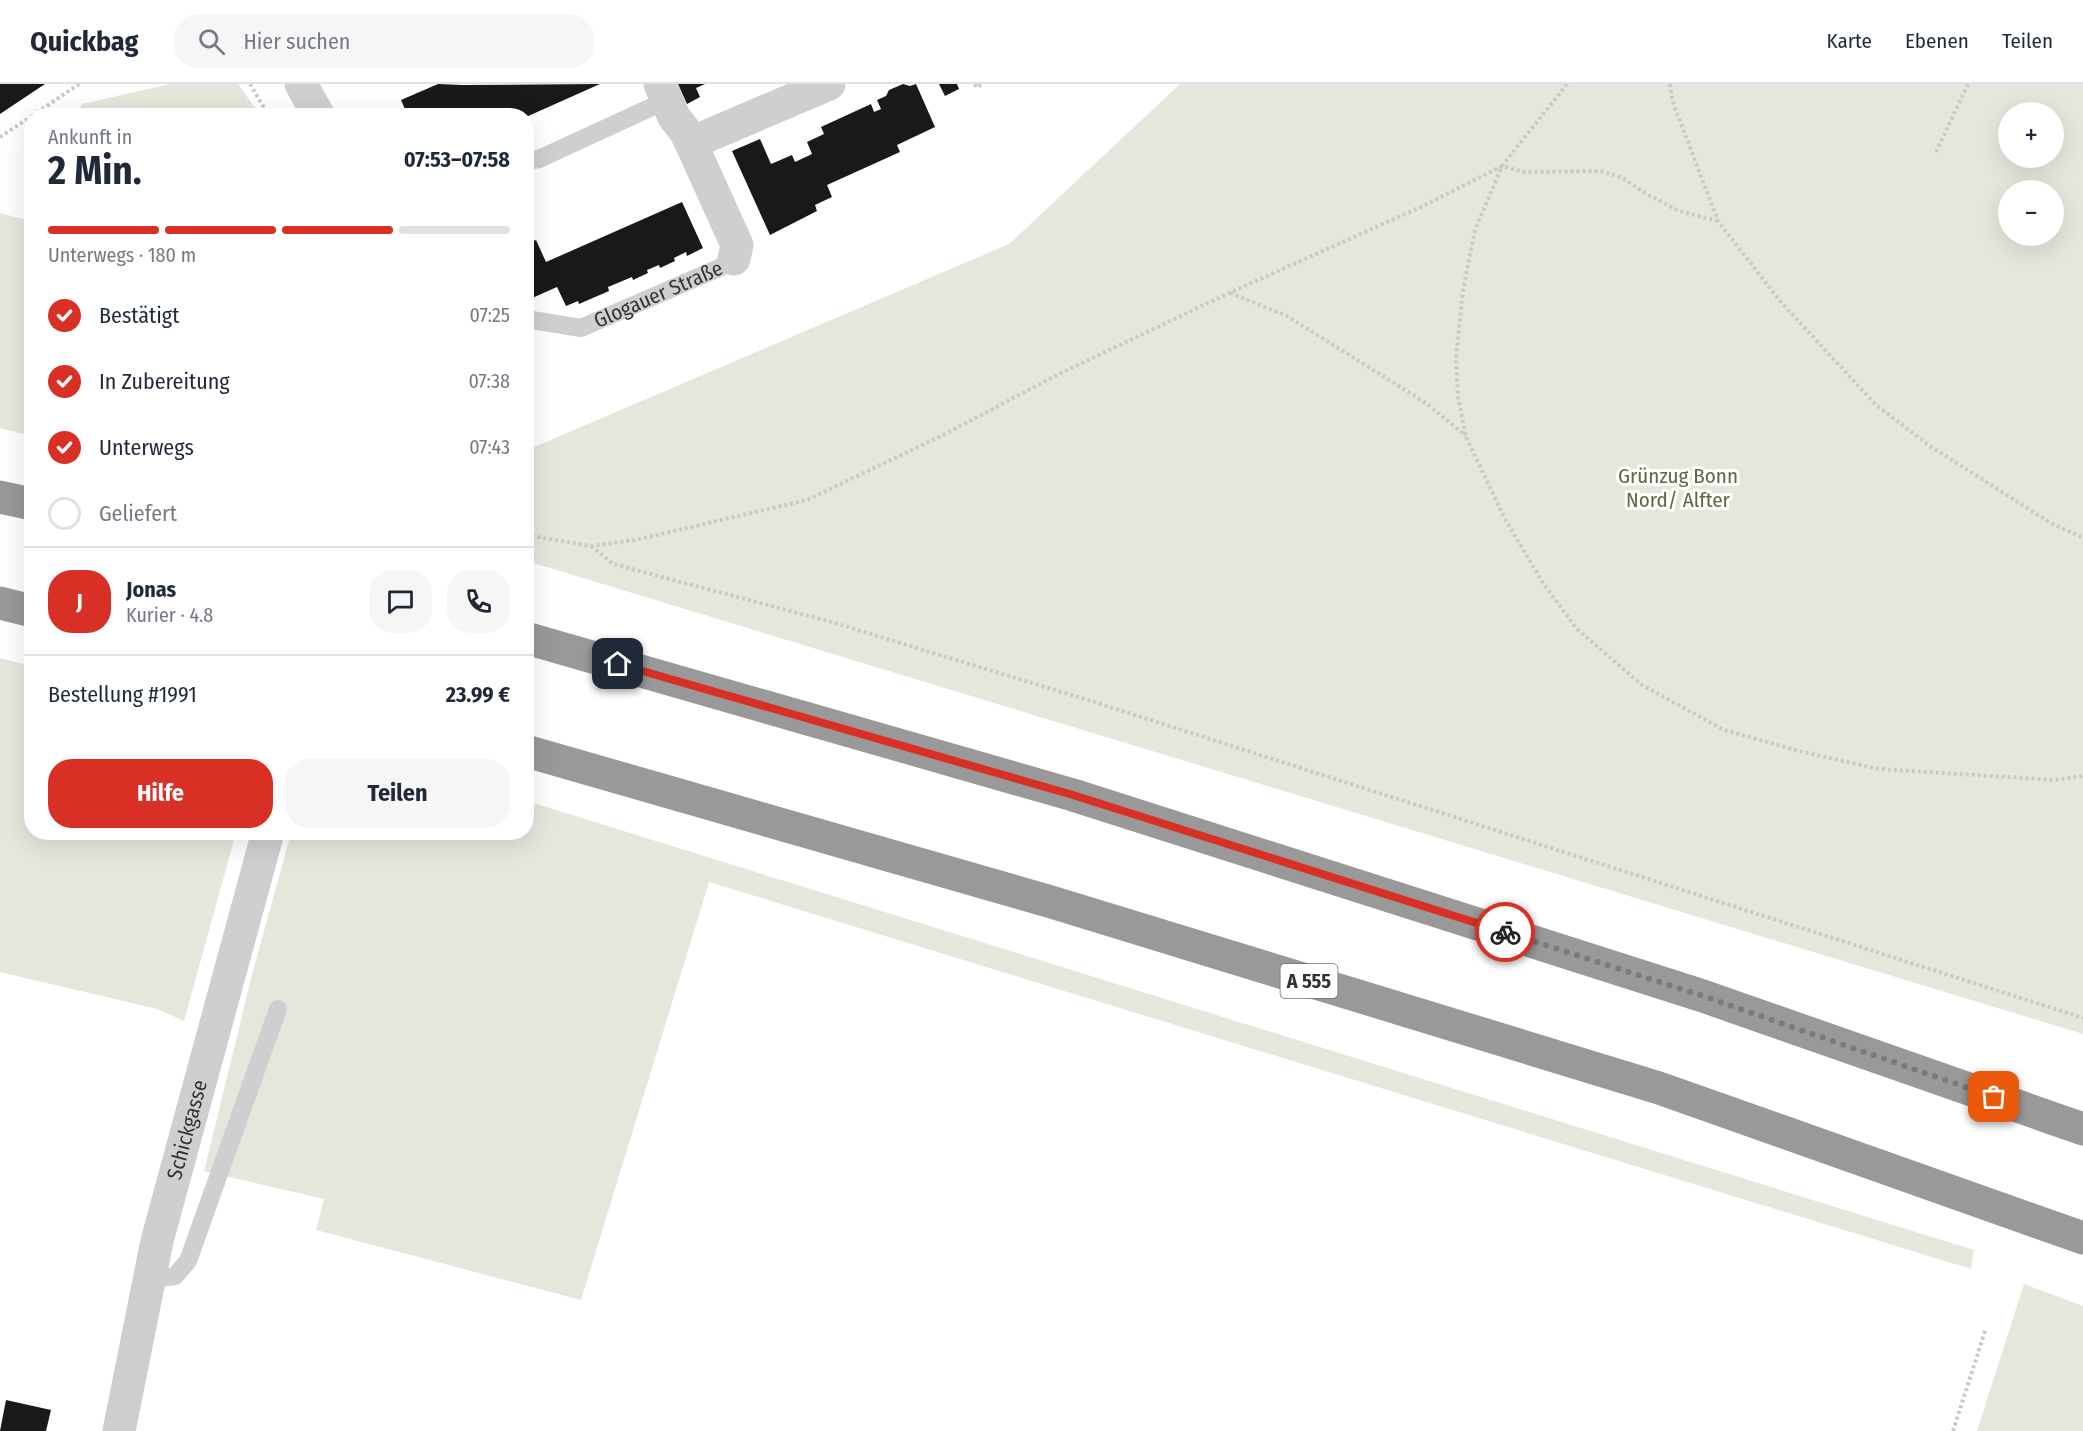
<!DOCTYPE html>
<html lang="de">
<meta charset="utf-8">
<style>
:root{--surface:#fff;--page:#f6f6f7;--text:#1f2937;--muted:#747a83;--line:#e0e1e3;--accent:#d93025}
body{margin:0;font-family:"Fira Sans Condensed",sans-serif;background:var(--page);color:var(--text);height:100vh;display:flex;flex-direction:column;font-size:22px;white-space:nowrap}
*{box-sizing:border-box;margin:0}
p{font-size:20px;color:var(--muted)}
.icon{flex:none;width:33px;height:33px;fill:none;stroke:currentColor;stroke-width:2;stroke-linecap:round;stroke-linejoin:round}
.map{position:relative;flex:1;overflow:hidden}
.details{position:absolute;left:24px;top:24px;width:510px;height:732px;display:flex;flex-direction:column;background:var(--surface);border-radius:24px;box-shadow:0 6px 24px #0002}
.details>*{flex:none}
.buttons{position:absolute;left:1998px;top:18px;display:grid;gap:12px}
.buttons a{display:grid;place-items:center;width:66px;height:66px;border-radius:50%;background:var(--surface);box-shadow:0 6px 24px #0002;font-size:30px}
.pin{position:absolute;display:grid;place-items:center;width:51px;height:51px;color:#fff;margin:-26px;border-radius:12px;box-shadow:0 3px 9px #0006}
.courier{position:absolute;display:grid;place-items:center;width:60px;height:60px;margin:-30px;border:4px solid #d93025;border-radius:50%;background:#fff;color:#222;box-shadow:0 2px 8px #0007}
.overview em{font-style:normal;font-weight:700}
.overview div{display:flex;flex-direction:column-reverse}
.overview{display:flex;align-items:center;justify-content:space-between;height:102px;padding:0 24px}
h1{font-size:39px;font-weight:700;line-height:45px}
.bar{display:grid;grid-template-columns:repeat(4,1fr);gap:9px 6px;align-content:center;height:72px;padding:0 24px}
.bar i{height:8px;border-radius:4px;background:var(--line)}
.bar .on{background:var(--accent)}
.bar p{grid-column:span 4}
.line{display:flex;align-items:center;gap:15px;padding:0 24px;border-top:2px solid var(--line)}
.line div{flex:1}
.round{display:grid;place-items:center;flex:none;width:63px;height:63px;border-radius:24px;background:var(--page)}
ol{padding:0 24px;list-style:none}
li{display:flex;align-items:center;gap:18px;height:66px}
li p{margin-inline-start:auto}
li .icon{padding:6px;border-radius:50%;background:var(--accent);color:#fff;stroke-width:4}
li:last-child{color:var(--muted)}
li i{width:33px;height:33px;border:3px solid var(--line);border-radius:50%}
.action{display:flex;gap:12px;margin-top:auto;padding:12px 24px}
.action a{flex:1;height:69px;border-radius:24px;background:var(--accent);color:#fff;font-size:24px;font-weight:700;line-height:69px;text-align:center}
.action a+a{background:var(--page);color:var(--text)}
header{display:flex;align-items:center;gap:36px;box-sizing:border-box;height:84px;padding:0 30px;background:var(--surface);border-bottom:2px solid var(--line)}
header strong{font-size:28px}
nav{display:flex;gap:33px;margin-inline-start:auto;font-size:21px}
.search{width:420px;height:54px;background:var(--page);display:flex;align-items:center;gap:15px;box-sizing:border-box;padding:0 21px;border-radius:24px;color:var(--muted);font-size:22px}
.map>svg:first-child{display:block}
.green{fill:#e4e8dc;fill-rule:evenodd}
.building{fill:#191919}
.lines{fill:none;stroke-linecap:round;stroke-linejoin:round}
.path{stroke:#c9c9c9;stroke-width:4;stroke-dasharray:3 3;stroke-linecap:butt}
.lane{stroke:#cfcfcf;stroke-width:18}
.street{stroke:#cfcfcf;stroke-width:33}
.highway{stroke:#999;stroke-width:33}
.done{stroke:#7a7a7a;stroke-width:6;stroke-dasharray:0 10.8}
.route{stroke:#d93025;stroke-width:8}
.labels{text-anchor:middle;stroke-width:6;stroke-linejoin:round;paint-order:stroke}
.shield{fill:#fff;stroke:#707070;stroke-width:1.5}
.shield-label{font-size:20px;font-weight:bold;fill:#323232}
.street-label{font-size:21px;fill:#323232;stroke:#fff}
.park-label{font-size:21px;fill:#5e6943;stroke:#fff}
</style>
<header>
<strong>Quickbag</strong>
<div class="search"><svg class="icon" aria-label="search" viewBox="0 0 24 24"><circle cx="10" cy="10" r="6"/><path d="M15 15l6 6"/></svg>Hier suchen</div>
<nav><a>Karte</a><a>Ebenen</a><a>Teilen</a></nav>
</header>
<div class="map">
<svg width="2083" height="1347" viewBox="0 0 2083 1347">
<rect width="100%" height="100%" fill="#fff"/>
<path class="green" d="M169 0H238L260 31H77L82 20Z
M1180 0H2083V950L527 477V366L1009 160ZM2008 28H2054V74H2008ZM2008 106H2054V152H2008Z
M0 129 31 137V352L0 344Z
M0 574 31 582 32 748 236 749 184 937 157 925 0 888Z
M527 717 1974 1166 1971 1185 709 798 581 1216 316 1146 324 1115 204 1087 253 887 291 749 526 748Z
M2024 1200 2083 1222V1347H1977Z"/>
<path class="building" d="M0 0H45L0 30Z
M438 0 462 1 600 0 526 33 408 32 401 16Z
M678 0H705L696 4 700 13 687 20Z
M903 0 910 2 916 0 935 43 897 61 900 68 827 101 832 113 815 121 817 127 770 151 732 67 760 55 771 80 792 71 795 78 812 70 807 58 824 50 821 43 871 20 874 28 881 25 877 16 886 12 889 6Z
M939 0H957L959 5 945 12Z
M682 118 703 164 687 172 686 168 674 174 675 177 660 184 659 181 647 186 648 189 633 196 632 193 608 203 609 207 579 220 578 217 566 222 557 203 530 215 526 207V160L536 156 546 178Z
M6 1316 51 1326 46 1347H0Z"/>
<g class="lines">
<path class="path" d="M250 0 269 32
M975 0 976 3 983 0
M1567 0 1502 82 1475 146 1463 207 1456 273 1458 313 1466 353 1504 433 1543 499 1576 544 1642 601 1724 646 1803 668 1879 685 2055 696 2083 692
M1670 0 1672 16 1718 137 1780 217 1876 321 1930 362 2049 438 2083 454
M32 32 79 0
M0 53 32 32
M1936 68 1968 0
M1230 209 1287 232 1426 319 1466 352
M526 449 538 453 591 462 635 456 807 416 943 351 1061 289 1229 209 1423 122 1502 82 1523 88 1601 87 1623 94 1645 109 1679 127 1718 137
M591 462 613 480 828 537 1088 616 2083 934
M1953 1347 1985 1247"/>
<g class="lane">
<path d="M526 77 539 75 667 16"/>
<path id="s1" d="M526 235 581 244 719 184 734 175"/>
<path d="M150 1195 175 1192 188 1177 278 925"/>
</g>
<g class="street">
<path d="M301 0 319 32"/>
<path d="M660 0 674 33 685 47 691 59 737 161 734 175"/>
<path d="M691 59 829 0"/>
<path id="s2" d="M119 1347 157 1157 268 748"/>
</g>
<path class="highway" d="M0 413 32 420
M0 519 32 527
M526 554 1073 711 1703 912 2083 1045
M526 667 1048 817 1659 1004 2083 1154"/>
</g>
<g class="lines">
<path class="done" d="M1505 848 1703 912 1994 1013"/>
<path class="route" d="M618 580 1073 711 1505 848"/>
</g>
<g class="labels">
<rect class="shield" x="1280.5" y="880" width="57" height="34" rx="4.5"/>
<g class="shield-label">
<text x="1309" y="904">A 555</text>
</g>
<g class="street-label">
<text dy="7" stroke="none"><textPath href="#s1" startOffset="140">Glogauer Straße</textPath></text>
<text dy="7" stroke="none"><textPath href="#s2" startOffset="309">Schickgasse</textPath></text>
</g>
<g class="park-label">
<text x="1678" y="399">Grünzug Bonn<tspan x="1678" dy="24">Nord/ Alfter</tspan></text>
</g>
</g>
</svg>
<div class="buttons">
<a>+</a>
<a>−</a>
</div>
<div class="pin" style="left:1994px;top:1013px;background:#ea580c"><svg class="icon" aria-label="bag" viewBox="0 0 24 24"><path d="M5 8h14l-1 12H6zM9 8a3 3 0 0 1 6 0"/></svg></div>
<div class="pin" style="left:618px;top:580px;background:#1f2937"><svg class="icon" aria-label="home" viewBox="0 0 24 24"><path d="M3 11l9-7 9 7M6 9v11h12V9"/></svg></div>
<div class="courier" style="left:1505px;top:848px"><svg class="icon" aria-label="bike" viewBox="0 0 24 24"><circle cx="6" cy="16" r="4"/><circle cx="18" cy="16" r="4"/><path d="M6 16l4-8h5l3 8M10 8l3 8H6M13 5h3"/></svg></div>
<section class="details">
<div class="overview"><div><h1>2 Min.</h1><p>Ankunft in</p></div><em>07:53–07:58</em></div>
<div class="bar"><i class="on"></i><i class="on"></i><i class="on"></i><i></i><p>Unterwegs · 180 m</p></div>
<ol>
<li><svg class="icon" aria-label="check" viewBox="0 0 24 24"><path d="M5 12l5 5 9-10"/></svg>Bestätigt<p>07:25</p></li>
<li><svg class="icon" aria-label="check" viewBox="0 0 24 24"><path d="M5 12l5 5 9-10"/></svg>In Zubereitung<p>07:38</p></li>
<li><svg class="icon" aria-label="check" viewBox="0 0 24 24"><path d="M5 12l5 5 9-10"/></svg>Unterwegs<p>07:43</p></li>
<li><i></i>Geliefert</li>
</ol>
<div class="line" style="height:108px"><b class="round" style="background:var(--accent);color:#fff">J</b><div><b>Jonas</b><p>Kurier · 4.8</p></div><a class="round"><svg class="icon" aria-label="chat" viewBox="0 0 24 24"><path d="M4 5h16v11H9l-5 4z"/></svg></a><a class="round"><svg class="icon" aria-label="phone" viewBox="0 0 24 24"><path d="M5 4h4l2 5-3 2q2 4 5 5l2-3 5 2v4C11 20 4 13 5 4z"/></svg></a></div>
<div class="line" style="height:78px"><div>Bestellung #1991</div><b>23.99 €</b></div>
<div class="action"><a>Hilfe</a><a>Teilen</a></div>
</section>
</div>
